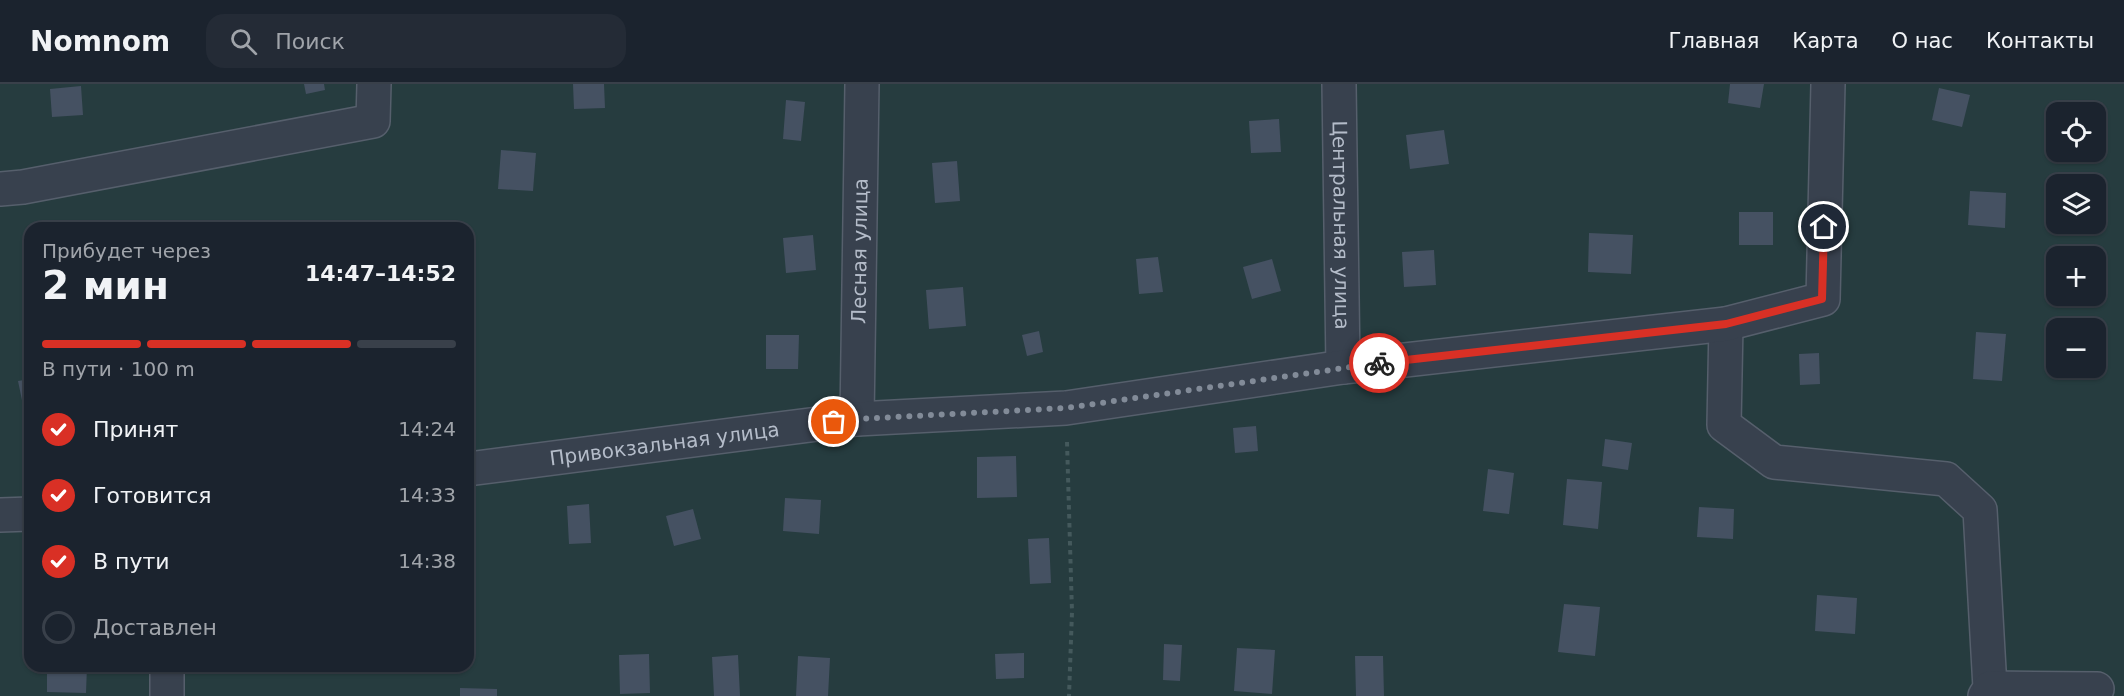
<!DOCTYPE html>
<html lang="ru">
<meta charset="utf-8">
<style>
:root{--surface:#1b232e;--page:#242b36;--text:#f1f3f6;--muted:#a0a4aa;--line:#39404a;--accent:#d93025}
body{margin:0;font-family:"DejaVu Sans",sans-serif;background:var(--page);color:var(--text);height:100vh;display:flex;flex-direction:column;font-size:22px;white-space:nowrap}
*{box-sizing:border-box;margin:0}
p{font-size:20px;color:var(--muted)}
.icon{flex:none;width:33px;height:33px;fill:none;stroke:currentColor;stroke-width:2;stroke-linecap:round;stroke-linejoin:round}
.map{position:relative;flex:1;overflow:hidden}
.details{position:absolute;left:24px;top:138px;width:450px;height:450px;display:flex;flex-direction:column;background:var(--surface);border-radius:18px;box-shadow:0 2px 4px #0004,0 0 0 2px var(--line)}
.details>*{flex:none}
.controls{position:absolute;left:2046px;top:18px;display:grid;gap:12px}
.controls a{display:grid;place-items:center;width:60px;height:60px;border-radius:12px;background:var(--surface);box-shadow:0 2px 4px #0004,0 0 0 2px var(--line);font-size:30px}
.pin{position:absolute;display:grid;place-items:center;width:51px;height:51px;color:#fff;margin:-26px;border:3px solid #fff;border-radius:50%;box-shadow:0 2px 6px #0007}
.courier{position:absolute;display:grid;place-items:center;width:60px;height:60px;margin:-30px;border:4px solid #d93025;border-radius:50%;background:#fff;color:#222;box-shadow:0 2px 8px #0007}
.headline em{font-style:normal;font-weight:700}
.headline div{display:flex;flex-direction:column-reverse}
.headline{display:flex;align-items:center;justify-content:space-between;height:102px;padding:0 18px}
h1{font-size:39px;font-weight:700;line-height:45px}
.bar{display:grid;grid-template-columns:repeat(4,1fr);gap:9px 6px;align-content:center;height:72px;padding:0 18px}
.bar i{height:8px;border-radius:4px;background:var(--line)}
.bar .on{background:var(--accent)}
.bar p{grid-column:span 4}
ol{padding:0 18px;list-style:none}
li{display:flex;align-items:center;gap:18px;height:66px}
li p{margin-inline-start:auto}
li .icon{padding:6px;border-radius:50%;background:var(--accent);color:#fff;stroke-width:4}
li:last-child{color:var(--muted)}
li i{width:33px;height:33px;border:3px solid var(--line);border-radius:50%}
header{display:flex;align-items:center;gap:36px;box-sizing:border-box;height:84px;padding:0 30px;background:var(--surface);border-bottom:2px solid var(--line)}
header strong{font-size:28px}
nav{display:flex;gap:33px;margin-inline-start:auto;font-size:21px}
.search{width:420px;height:54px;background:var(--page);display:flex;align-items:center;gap:15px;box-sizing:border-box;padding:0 21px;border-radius:18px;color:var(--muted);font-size:22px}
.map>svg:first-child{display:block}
.green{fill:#263c3f;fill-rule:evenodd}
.building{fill:#455162}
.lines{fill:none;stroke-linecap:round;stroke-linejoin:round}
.minor-casing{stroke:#565f6c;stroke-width:36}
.path{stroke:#44595c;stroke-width:4;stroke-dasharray:4.5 4.5;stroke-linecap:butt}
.minor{stroke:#38414e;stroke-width:33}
.done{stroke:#828b98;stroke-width:6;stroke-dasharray:0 10.8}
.route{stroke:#d93025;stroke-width:8}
.labels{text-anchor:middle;stroke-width:4.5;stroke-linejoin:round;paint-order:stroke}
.street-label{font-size:20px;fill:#b4bcc9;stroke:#1d2633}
</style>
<header>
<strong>Nomnom</strong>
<div class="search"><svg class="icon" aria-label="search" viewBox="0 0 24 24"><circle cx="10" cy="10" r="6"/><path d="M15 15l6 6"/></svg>Поиск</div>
<nav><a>Главная</a><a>Карта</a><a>О нас</a><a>Контакты</a></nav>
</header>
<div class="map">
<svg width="2124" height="612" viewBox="0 0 2124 612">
<rect width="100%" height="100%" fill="#242f3e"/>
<path class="green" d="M0 0H2124V612H0ZM2056 28H2096V68H2056ZM2056 100H2096V140H2056ZM30 144H468V582H30ZM2056 172H2096V212H2056ZM2056 244H2096V284H2056Z"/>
<path class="building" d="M304 0H324L325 6 306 10Z
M573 0H604L605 24 574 25Z
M1730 0H1764L1760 24 1728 19Z
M81 2 83 31 52 33 50 5Z
M1939 4 1970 11 1962 43 1932 36Z
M786 16 805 18 801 57 783 55Z
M1279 35 1281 68 1251 69 1249 37Z
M1444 46 1449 80 1410 85 1406 51Z
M501 66 536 69 533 107 498 105Z
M957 77 960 117 935 119 932 79Z
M1970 107 2006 109 2005 144 1968 141Z
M1739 128H1773V161H1739Z
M1589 149 1633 151 1631 190 1588 188Z
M813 151 816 186 786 189 783 154Z
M1434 166 1436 201 1404 203 1402 168Z
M1158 173 1163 208 1139 210 1136 175Z
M1272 175 1281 207 1252 215 1243 183Z
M963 203 966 242 929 245 926 206Z
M1039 247 1043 268 1027 272 1022 251Z
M1976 248 2006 250 2002 297 1973 295Z
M766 251H799L798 285H766Z
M1819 269 1820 300 1800 301 1799 270Z
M30 295V350H29L18 297Z
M1256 342 1258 367 1235 369 1233 344Z
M1605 355 1632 359 1628 386 1602 382Z
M1016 372 1017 413 977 414V373Z
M1488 385 1514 389 1509 430 1483 427Z
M1567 395 1602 398 1598 445 1563 441Z
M785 414 821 416 819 450 783 447Z
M589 420 591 459 569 460 567 422Z
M1699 423 1734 425 1733 455 1697 453Z
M693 425 701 455 674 462 666 432Z
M1049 454 1051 499 1030 500 1028 455Z
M1817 511 1857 514 1855 550 1815 547Z
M1564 520 1600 523 1595 572 1558 568Z
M1164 560 1182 561 1180 597 1163 596Z
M1237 564 1275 566 1272 610 1234 607Z
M1024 569V594L996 595 995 570Z
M649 570 650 609 620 610 619 571Z
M738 571 740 612H714L712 573Z
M798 572 830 574 828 612H796Z
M1355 572H1383L1384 612H1356Z
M47 582H87L86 609 47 608Z
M460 604 497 605V612H460Z"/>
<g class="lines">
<g class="minor-casing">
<g id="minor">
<path id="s1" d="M1339 0 1343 283"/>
<path d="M0 105 23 103 373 37 374 0"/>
<path d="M1726 240 1724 341 1774 378 1946 395 1980 426 1990 604 1985 612"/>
<path id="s2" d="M857 335 862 0"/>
<path id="s3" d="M468 385 857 335 1066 324 1343 283 1726 240 1823 215 1828 0"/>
<path d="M0 431 30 430"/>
<path d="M1990 604 2097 605"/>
<path d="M167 612V582"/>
</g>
</g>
<path class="path" d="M1067 358 1072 528 1069 612"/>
<use href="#minor" class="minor"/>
</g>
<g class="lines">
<path class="done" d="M834 338 857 335 1066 324 1379 279"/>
<path class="route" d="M1379 279 1726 240 1822 215 1824 143"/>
</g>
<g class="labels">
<g class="street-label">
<text dy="7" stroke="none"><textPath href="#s1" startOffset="141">Центральная улица</textPath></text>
<text dy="7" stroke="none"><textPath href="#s2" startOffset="168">Лесная улица</textPath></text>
<text dy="7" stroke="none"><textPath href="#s3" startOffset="198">Привокзальная улица</textPath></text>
</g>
</g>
</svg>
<div class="controls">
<a><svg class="icon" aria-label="locate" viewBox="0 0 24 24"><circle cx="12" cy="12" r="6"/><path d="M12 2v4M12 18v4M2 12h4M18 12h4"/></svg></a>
<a><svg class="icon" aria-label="layers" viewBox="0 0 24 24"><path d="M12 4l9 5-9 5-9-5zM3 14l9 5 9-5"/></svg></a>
<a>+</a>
<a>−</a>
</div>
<div class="pin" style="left:834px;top:338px;background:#ea580c"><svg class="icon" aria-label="bag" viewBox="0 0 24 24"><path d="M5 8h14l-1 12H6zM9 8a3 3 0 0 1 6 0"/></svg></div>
<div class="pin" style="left:1824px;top:143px;background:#1f2937"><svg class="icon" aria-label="home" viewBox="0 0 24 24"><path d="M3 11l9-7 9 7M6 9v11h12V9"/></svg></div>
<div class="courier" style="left:1379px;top:279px"><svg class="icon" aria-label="bike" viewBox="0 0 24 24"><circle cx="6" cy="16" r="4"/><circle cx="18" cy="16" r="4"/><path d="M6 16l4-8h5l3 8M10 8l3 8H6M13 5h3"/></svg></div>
<section class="details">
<div class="headline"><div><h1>2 мин</h1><p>Прибудет через</p></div><em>14:47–14:52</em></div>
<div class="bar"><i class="on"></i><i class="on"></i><i class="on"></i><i></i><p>В пути · 100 m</p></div>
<ol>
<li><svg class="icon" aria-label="check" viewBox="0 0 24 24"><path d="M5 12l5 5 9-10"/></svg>Принят<p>14:24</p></li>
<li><svg class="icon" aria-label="check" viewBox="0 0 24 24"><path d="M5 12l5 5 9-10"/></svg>Готовится<p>14:33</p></li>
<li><svg class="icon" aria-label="check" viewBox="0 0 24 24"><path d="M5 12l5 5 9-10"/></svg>В пути<p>14:38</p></li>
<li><i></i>Доставлен</li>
</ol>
</section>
</div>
